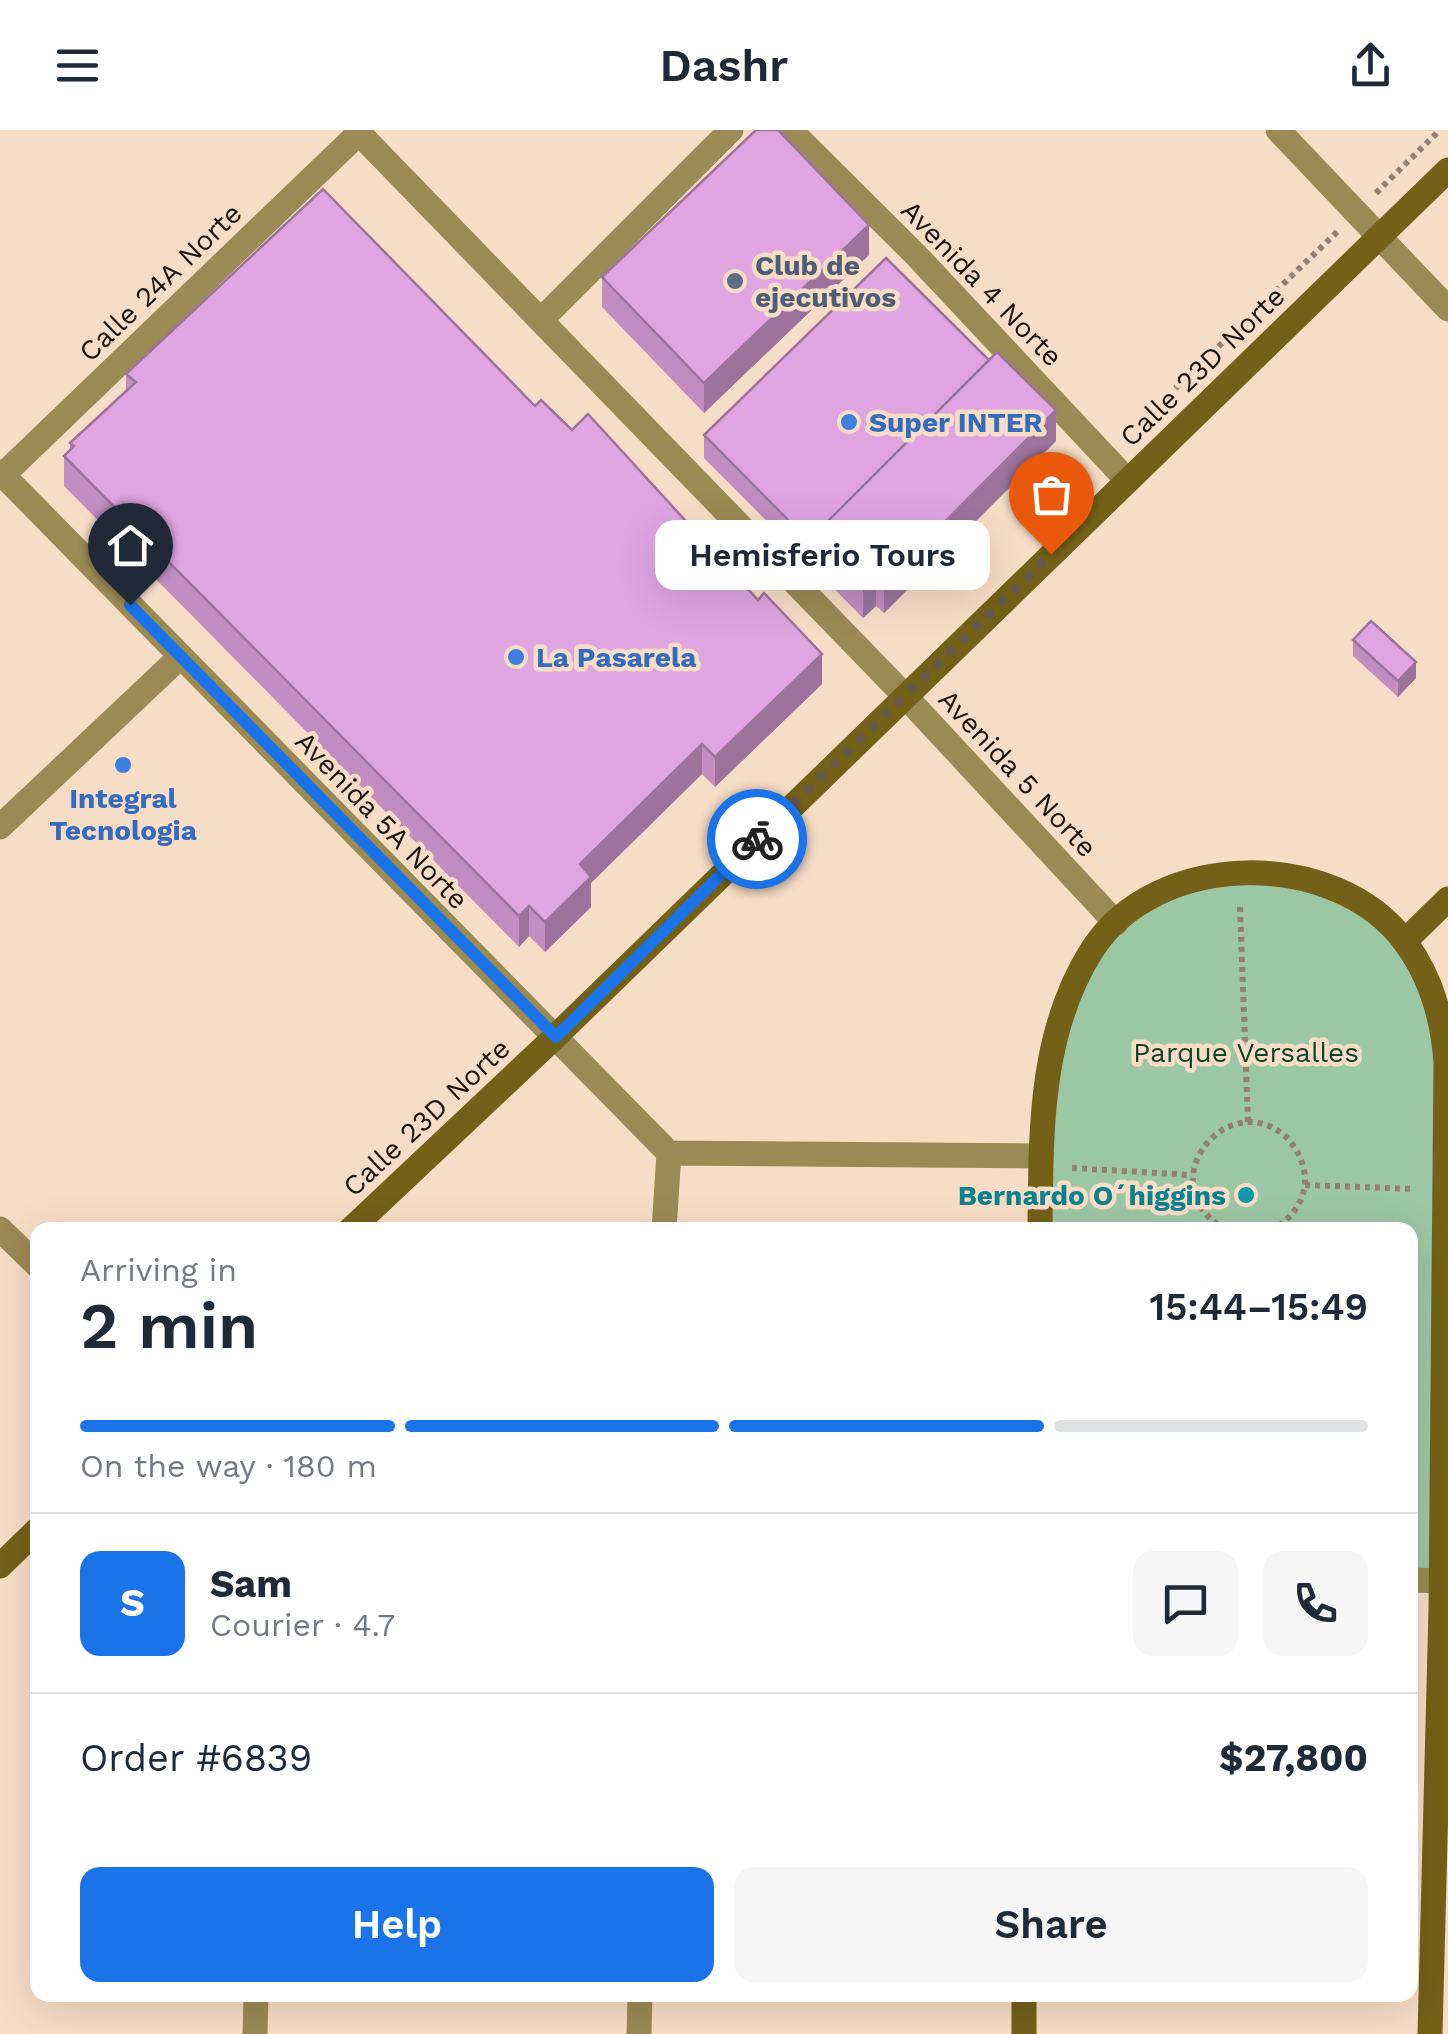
<!DOCTYPE html>
<meta charset="utf-8">
<style>
:root{--surface:#fff;--page:#f6f6f7;--text:#1f2937;--muted:#747a83;--line:#e0e1e3;--accent:#1a73e8}
body{margin:0;font-family:"Work Sans",sans-serif;background:var(--page);color:var(--text);height:100vh;display:flex;flex-direction:column;font-size:38px;white-space:nowrap}
*{box-sizing:border-box;margin:0}
p{font-size:32px;color:var(--muted)}
.icon{flex:none;width:55px;height:55px;fill:none;stroke:currentColor;stroke-width:2;stroke-linecap:round;stroke-linejoin:round}
.map{position:relative;flex:1;overflow:hidden}
.drawer{position:absolute;left:30px;top:1092px;width:1388px;height:780px;display:flex;flex-direction:column;background:var(--surface);border-radius:20px;box-shadow:0 10px 40px #0002}
.drawer>*{flex:none}
.pin{position:absolute;display:grid;place-items:center;width:85px;height:85px;color:#fff;margin:-102px -42px;border-radius:50% 50% 50% 0;rotate:-45deg;box-shadow:0 0 10px #0007}
.pin .icon{rotate:45deg}
.courier{position:absolute;display:grid;place-items:center;width:100px;height:100px;margin:-50px;border:8px solid #1a73e8;border-radius:50%;background:#fff;color:#222;box-shadow:0 2px 12px #0007}
.bubble{position:absolute;height:70px;border-radius:20px;background:var(--surface);box-shadow:0 10px 40px #0002;font-size:32px;font-weight:600;line-height:70px;text-align:center}
.headline em{font-style:normal;font-weight:600}
.headline div{display:flex;flex-direction:column-reverse}
.headline{display:flex;align-items:center;justify-content:space-between;height:170px;padding:0 50px}
h1{font-size:65px;font-weight:600;line-height:75px}
.bar{display:grid;grid-template-columns:repeat(4,1fr);gap:15px 10px;align-content:center;height:120px;padding:0 50px}
.bar i{height:12px;border-radius:8px;background:var(--line)}
.bar .current{background:var(--accent)}
.bar p{grid-column:span 4}
.line{display:flex;align-items:center;gap:25px;padding:0 50px;border-top:2px solid var(--line)}
.line div{flex:1}
.round{display:grid;place-items:center;flex:none;width:105px;height:105px;border-radius:20px;background:var(--page)}
.cta{display:flex;gap:20px;margin-top:auto;padding:20px 50px}
.cta a{flex:1;height:115px;border-radius:20px;background:var(--accent);color:#fff;font-size:40px;font-weight:600;line-height:115px;text-align:center}
.cta a+a{background:var(--page);color:var(--text)}
header{display:flex;justify-content:space-between;align-items:center;height:130px;padding:0 50px;background:var(--surface);font-size:45px;font-weight:600}
.map>svg:first-child{display:block}
.park{fill:#9cc7a5}
.lines{fill:none;stroke-linecap:round;stroke-linejoin:round}
.path{stroke:#938070;stroke-width:6;stroke-dasharray:5 5;stroke-linecap:butt}
.street{stroke:#9b8a54;stroke-width:25}
.secondary{stroke:#746017;stroke-width:25}
.wall{fill:#c18dc2}
.shaded-wall{fill:#9d739e}
.building{fill:#e0a4e1;stroke:#9d739e;stroke-width:2.5}
.done{stroke:#68594c;stroke-width:10;stroke-dasharray:0 18}
.route{stroke:#1a73e8;stroke-width:12}
.service-dot{fill:#5c6f8a;stroke:#f8ddc6;stroke-width:4}
.shop-dot{fill:#3f7fe0;stroke:#f8ddc6;stroke-width:4}
.culture-dot{fill:#0f9aa8;stroke:#f8ddc6;stroke-width:4}
.labels{text-anchor:middle;stroke-width:9;stroke-linejoin:round;paint-order:stroke}
.service-label{font-size:28px;font-weight:bold;fill:#4e5e75;stroke:#f8ddc6;text-anchor:start}
.street-label{font-size:28px;fill:#1b120a;stroke:#f8ddc6}
.shop-label{font-size:28px;font-weight:bold;fill:#366cbe;stroke:#f8ddc6;text-anchor:start}
.park-label{font-size:28px;fill:#0f4724;stroke:#f8ddc6}
.culture-label{font-size:28px;font-weight:bold;fill:#0d838f;stroke:#f8ddc6;text-anchor:end}
</style>
<header><svg class="icon" aria-label="menu" viewBox="0 0 24 24"><path d="M4 6h16M4 12h16M4 18h16"/></svg>Dashr<svg class="icon" aria-label="share" viewBox="0 0 24 24"><path d="M12 15V3M7 8l5-5 5 5M5 13v7h14v-7"/></svg></header>
<div class="map">
<svg width="1448" height="1904" viewBox="0 0 1448 1904">
<rect width="100%" height="100%" fill="#f8ddc6"/>
<path class="park" d="M1242 742 1371 780 1443 890 1440 1451 1410 1450V1100H1040L1062 874 1116 793Z"/>
<g class="lines">
<path class="path" d="M1376 63 1440 0
M1125 307 1339 100
M1044 388 1087 344
M1240 777 1248 992
M1072 1038 1192 1045
M1305 1055 1415 1059
M1226 1100C1145 1053 1231 952 1288 1009 1299 1021 1305 1035 1305 1052 1304 1073 1289 1092 1270 1100"/>
<path class="street" d="M356 0 905 566 1116 793
M790 0 915 124 1127 350
M1278 0 1448 179
M541 190 731 0
M0 342 669 1023 664 1100
M3 345 359 3
M0 697 180 527
M669 1023 1041 1026
M0 1099 38 1136
M1410 1450 1448 1451
M255 1904 256 1865
M639 1904 640 1865"/>
<path class="secondary" d="M1405 811 1448 769
M350 1100 555 907 1448 40
M1040 1100C1041 1004 1039 903 1092 820 1156 719 1336 718 1405 812 1432 848 1443 889 1446 933L1441 1479 1430 1904
M0 1436 38 1399
M1024 1904V1865"/>
</g>
<path class="wall" d="M869 125 704 283 602 177V147Z
M126 244 535 276 822 554 715 657 702 644 591 753V777L545 822 529 806 519 817 64 356V326L70 320V313L126 261Z
M704 305 1056 311 884 483 876 476 863 488 704 328Z
M1353 510 1416 548 1398 567 1353 526Z"/>
<path class="shaded-wall" d="M869 95V125L704 283V253Z
M1056 280V311L884 483V453Z
M876 445V476L863 488V458Z
M822 524V554L715 657V627Z
M1416 532V548L1398 567V551Z
M702 614V644L591 753V777L545 822V792L580 734Z
M529 776V806L519 817V786Z"/>
<path class="building" d="M756 0H778L869 95 704 253 602 147Z
M323 59 535 276 541 270 572 300 588 284 758 470 764 463 822 524 715 627 702 614 580 734 591 747 545 792 529 776 519 786 64 326 74 316 70 313 136 252 126 244Z
M886 128 989 230 812 407V414L704 305Z
M997 222 1056 280 884 453 876 445 863 458 812 407Z
M1371 491 1416 532 1398 551 1353 510Z"/>
<g class="lines">
<path class="done" d="M757 709 1051 424"/>
<path class="route" d="M130 475 556 907 757 709"/>
</g>
<circle class="service-dot" cx="735" cy="151" r="10"/>
<g class="shop-dot">
<circle cx="849" cy="292" r="10"/>
<circle cx="516" cy="527" r="10"/>
<circle cx="123" cy="635" r="10"/>
</g>
<circle class="culture-dot" cx="1246" cy="1065" r="10"/>
<g class="labels">
<g class="service-label">
<text x="755" y="145">Club de<tspan x="755" dy="32">ejecutivos</tspan></text>
</g>
<g class="street-label">
<text transform="translate(160 152) rotate(-44)" y="10">Calle 24A Norte</text>
<text transform="translate(982 153) rotate(46)" y="10">Avenida 4 Norte</text>
<text transform="translate(1202 236) rotate(-44)" y="10">Calle 23D Norte</text>
<text transform="translate(1018 643) rotate(47)" y="10">Avenida 5 Norte</text>
<text transform="translate(382 690) rotate(46)" y="10">Avenida 5A Norte</text>
<text transform="translate(426 987) rotate(-43)" y="10">Calle 23D Norte</text>
</g>
<g class="shop-label">
<text x="869" y="302">Super INTER</text>
<text x="536" y="537">La Pasarela</text>
<text x="123" y="678" text-anchor="middle">Integral<tspan x="123" dy="32">Tecnologia</tspan></text>
</g>
<g class="park-label">
<text x="1246" y="932">Parque Versalles</text>
</g>
<g class="culture-label">
<text x="1226" y="1075">Bernardo O´higgins</text>
</g>
</g>
</svg>
<div class="pin" style="left:1051px;top:424px;background:#ea580c"><svg class="icon" aria-label="bag" viewBox="0 0 24 24"><path d="M5 8h14l-1 12H6zM9 8a3 3 0 0 1 6 0"/></svg></div>
<div class="pin" style="left:130px;top:475px;background:#1f2937"><svg class="icon" aria-label="home" viewBox="0 0 24 24"><path d="M3 11l9-7 9 7M6 9v11h12V9"/></svg></div>
<div class="courier" style="left:757px;top:709px"><svg class="icon" aria-label="bike" viewBox="0 0 24 24"><circle cx="6" cy="16" r="4"/><circle cx="18" cy="16" r="4"/><path d="M6 16l4-8h5l3 8M10 8l3 8H6M13 5h3"/></svg></div>
<div class="bubble" style="left:655px;top:390px;width:335px">Hemisferio Tours</div>
<section class="drawer">
<div class="headline"><div><h1>2 min</h1><p>Arriving in</p></div><em>15:44–15:49</em></div>
<div class="bar"><i class="current"></i><i class="current"></i><i class="current"></i><i></i><p>On the way · 180 m</p></div>
<div class="line" style="height:180px"><b class="round" style="background:var(--accent);color:#fff">S</b><div><b>Sam</b><p>Courier · 4.7</p></div><a class="round"><svg class="icon" aria-label="chat" viewBox="0 0 24 24"><path d="M4 5h16v11H9l-5 4z"/></svg></a><a class="round"><svg class="icon" aria-label="phone" viewBox="0 0 24 24"><path d="M5 4h4l2 5-3 2q2 4 5 5l2-3 5 2v4C11 20 4 13 5 4z"/></svg></a></div>
<div class="line" style="height:130px"><div>Order #6839</div><b>$27,800</b></div>
<div class="cta"><a>Help</a><a>Share</a></div>
</section>
</div>
